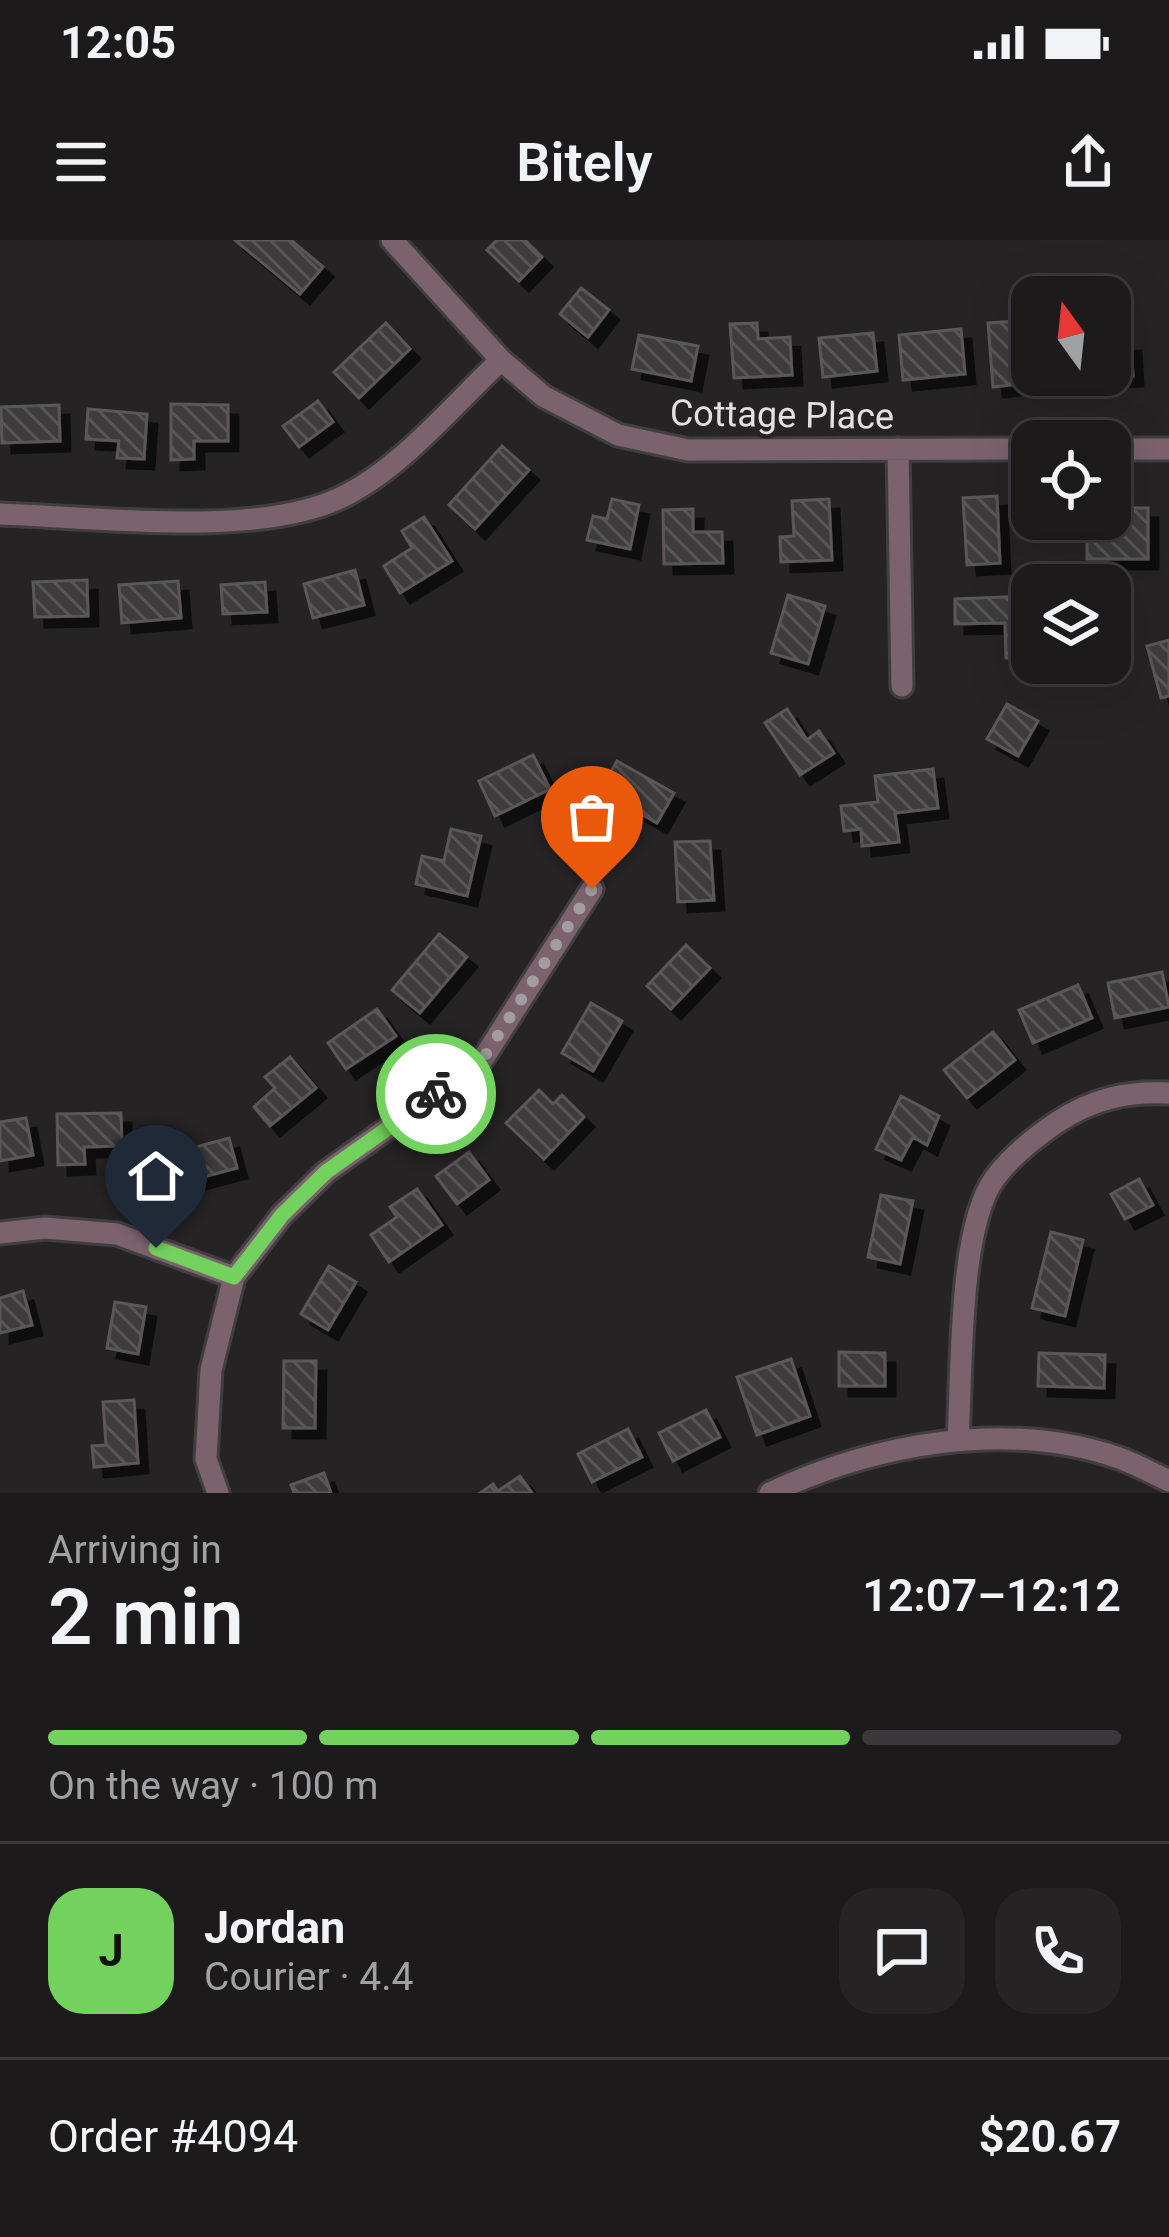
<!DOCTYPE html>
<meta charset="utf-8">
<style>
:root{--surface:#1c1a1b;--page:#252324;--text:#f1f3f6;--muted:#a0a1a3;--line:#3a383a;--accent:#72d25d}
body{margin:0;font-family:Roboto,sans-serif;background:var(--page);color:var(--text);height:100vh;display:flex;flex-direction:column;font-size:45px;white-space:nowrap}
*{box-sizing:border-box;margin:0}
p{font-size:39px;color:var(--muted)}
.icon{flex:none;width:66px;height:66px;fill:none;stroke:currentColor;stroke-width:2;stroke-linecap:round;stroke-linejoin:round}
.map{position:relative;height:1253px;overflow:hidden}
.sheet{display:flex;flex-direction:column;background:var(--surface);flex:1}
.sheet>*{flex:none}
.needle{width:78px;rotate:345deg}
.buttons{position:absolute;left:1011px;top:36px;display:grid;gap:24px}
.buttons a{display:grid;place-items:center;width:120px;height:120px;border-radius:24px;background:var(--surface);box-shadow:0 12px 48px #0002,0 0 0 3px var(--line);font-size:60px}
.pin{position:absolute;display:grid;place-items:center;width:102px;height:102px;color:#fff;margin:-123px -51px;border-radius:50% 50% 50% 0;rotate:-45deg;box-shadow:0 0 12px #0007}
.pin .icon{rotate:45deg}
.courier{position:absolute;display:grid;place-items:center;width:120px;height:120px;margin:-60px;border:9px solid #72d25d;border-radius:50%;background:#fff;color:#222;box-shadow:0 3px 15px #0007}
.head em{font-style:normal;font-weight:600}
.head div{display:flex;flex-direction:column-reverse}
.head{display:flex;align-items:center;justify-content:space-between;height:204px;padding:0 48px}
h1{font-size:78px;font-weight:600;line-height:90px}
.bar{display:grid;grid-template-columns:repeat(4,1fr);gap:18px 12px;align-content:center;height:144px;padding:0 48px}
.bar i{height:15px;border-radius:9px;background:var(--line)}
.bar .active{background:var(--accent)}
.bar p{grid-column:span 4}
.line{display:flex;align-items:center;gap:30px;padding:0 48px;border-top:3px solid var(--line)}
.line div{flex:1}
.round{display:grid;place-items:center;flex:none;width:126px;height:126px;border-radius:36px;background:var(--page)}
.status{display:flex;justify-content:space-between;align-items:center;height:84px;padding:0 60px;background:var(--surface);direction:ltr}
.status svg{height:33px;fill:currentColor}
header{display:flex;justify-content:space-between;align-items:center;height:156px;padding:0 48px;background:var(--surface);font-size:54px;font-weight:600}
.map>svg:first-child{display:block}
.building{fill:url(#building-back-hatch);stroke:#5b5758;stroke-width:3;filter:url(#shadow)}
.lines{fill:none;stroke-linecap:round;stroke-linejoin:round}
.street-casing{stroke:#413e3f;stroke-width:27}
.street{stroke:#7b626d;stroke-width:21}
.done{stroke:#a29ea0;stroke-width:12;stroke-dasharray:0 21.6}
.route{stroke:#72d25d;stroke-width:15}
.labels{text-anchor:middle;stroke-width:9;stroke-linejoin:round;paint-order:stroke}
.street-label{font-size:36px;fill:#e4e1e2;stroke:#262324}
</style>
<div class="status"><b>12:05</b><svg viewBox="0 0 49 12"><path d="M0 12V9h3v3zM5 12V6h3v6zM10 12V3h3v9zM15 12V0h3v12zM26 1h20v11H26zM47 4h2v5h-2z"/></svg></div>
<header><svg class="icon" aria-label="menu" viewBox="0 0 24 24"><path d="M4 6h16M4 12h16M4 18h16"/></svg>Bitely<svg class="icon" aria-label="share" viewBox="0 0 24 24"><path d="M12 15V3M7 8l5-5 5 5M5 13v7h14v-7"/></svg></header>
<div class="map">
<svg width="1169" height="1253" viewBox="0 0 1169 1253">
<defs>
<pattern id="building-back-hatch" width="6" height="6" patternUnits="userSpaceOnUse" patternTransform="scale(3)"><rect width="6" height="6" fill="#3d3a3b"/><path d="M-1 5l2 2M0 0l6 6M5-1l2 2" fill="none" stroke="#595657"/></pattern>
<filter id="shadow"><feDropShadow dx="10" dy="10" stdDeviation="0" flood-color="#0009"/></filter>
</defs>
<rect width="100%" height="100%" fill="#262324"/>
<path class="building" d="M235 0H291L323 27 300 54Z
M497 0H525L542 17 519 41 487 10Z
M581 48 609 70 588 97 560 74Z
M1020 81 1021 97 1032 96V133L1011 135V145L993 147 988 83Z
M386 83 410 109 359 158 334 132Z
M757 83 758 99 790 97 792 135 734 138 730 84Z
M961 89 965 134 903 140 899 95Z
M873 93 877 131 823 137 819 98Z
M639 95 698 106 691 141 632 129Z
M1131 101 1133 136 1073 139 1072 135H1110V102Z
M318 161 333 182 299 207 283 186Z
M171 164 228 165V201H194V219L171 220Z
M59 165 60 201 2 203 1 167Z
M88 169 147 174 144 219 117 218 119 201 86 199Z
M502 206 529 230 475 289 449 265Z
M997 256 1000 323 967 325 963 258Z
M612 259 639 265 630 309 587 300 593 276 607 279Z
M829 259 832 320 781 322 780 297 794 296 792 261Z
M1121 268H1148V319H1087V289H1121Z
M693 269V292H722L723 323 664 324 663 270Z
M424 277 452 321 400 353 384 326 412 308 402 291Z
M355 330 364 365 313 378 304 344Z
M87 340 88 376 35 377 33 342Z
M178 341 181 378 122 383 119 345Z
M265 342 267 372 223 374 221 345Z
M788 355 825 366 808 424 771 413Z
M1032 356V417L1006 418 1005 383 955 384V359Z
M1169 400V456L1161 458 1147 406Z
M1007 464 1038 481 1018 516 987 499Z
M787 469 807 500 819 491 834 513 800 535 765 483Z
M533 515 550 549 495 576 479 541Z
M617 521 674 553 657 583 600 551Z
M933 529 938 568 895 573 899 602 862 606 861 589 844 591 841 566 878 562 875 536Z
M451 589 481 596 467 656 416 644 422 616 444 621Z
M710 601 714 660 678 662 675 602Z
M439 694 467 717 420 773 392 750Z
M686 705 710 728 671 769 647 746Z
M1162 732 1169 767 1115 778 1108 743Z
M1078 745 1092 778 1033 803 1019 770Z
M591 763 622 781 593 831 562 813Z
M377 769 396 796 346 829 328 803Z
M993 792 1015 820 967 858 944 830Z
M290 817 316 848 270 886 254 867 275 848 265 837Z
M539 850 553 864 562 855 584 877 544 919 506 883Z
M901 856 939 876 927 905 913 897 901 920 876 909Z
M121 873 122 906 84 907 85 924 58 925 57 874Z
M26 878 33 915 0 921V882Z
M229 898 237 928 174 945 166 915Z
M469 912 489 940 457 964 436 936Z
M1139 939 1153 965 1125 979 1111 954Z
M417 949 442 985 389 1022 371 995 397 977 390 967Z
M881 955 913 961 900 1024 868 1017Z
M1051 992 1083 1000 1065 1076 1032 1068Z
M329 1026 356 1042 328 1090 301 1074Z
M23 1051 32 1085 0 1093V1058Z
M115 1062 146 1067 138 1114 107 1108Z
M839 1112 885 1113V1146H839Z
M1039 1113 1105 1115 1104 1148 1038 1146Z
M791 1119 810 1176 757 1195 737 1137Z
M284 1121H316L315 1188H283Z
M134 1160 138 1223 94 1227 92 1206 106 1205 103 1162Z
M706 1170 720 1197 673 1221 659 1193Z
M628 1189 642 1217 592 1242 578 1214Z
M324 1233 331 1253H294L291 1245Z
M520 1236 532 1253H480L493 1244 498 1251Z"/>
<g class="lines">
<g class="street-casing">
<path id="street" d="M392 0 501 120 543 156 618 195 688 210 1032 209
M898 209 902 446
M1110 209H1169
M0 274C95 277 255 298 340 258 401 229 452 166 501 120
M0 993 45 988 117 994 234 1037
M958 1200C962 1136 958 987 995 938 1011 916 1034 898 1056 883 1092 859 1126 851 1169 853
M218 1253 206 1219 211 1130 234 1037 282 975 326 932 481 822 592 649
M770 1253C874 1204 1006 1179 1119 1218 1136 1224 1152 1233 1169 1241"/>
</g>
<use href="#street" class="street"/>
</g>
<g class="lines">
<path class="done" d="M436 854 481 822 592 649"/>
<path class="route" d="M156 1008 234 1037 282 975 326 932 436 854"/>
</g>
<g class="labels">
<g class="street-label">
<text transform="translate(782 174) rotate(1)" y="13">Cottage Place</text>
</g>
</g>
</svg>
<div class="buttons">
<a><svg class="needle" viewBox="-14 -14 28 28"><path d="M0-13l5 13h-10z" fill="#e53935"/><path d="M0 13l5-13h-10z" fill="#a0a1a3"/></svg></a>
<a><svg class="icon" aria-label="locate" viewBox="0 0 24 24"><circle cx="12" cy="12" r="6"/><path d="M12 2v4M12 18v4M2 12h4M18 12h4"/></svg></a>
<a><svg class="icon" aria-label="layers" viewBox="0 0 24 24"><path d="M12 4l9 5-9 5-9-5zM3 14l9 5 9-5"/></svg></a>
</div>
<div class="pin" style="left:592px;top:649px;background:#ea580c"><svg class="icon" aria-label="bag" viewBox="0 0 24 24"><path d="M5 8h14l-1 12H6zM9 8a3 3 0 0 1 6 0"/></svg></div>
<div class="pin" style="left:156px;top:1008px;background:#1f2937"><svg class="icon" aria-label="home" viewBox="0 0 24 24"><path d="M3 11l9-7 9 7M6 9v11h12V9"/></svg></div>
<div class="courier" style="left:436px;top:854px"><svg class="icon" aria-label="bike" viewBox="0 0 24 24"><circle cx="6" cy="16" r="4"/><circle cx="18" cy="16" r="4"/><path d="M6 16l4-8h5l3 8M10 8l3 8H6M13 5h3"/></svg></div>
</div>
<section class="sheet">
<div class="head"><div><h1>2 min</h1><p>Arriving in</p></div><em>12:07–12:12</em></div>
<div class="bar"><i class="active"></i><i class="active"></i><i class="active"></i><i></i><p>On the way · 100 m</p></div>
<div class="line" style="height:216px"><b class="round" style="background:var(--accent);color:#111">J</b><div><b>Jordan</b><p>Courier · 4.4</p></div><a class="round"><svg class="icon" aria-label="chat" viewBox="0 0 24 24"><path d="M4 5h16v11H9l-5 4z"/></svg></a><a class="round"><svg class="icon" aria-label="phone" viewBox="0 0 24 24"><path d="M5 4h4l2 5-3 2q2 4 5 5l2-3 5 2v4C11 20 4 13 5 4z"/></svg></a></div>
<div class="line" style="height:156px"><div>Order #4094</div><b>$20.67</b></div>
</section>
